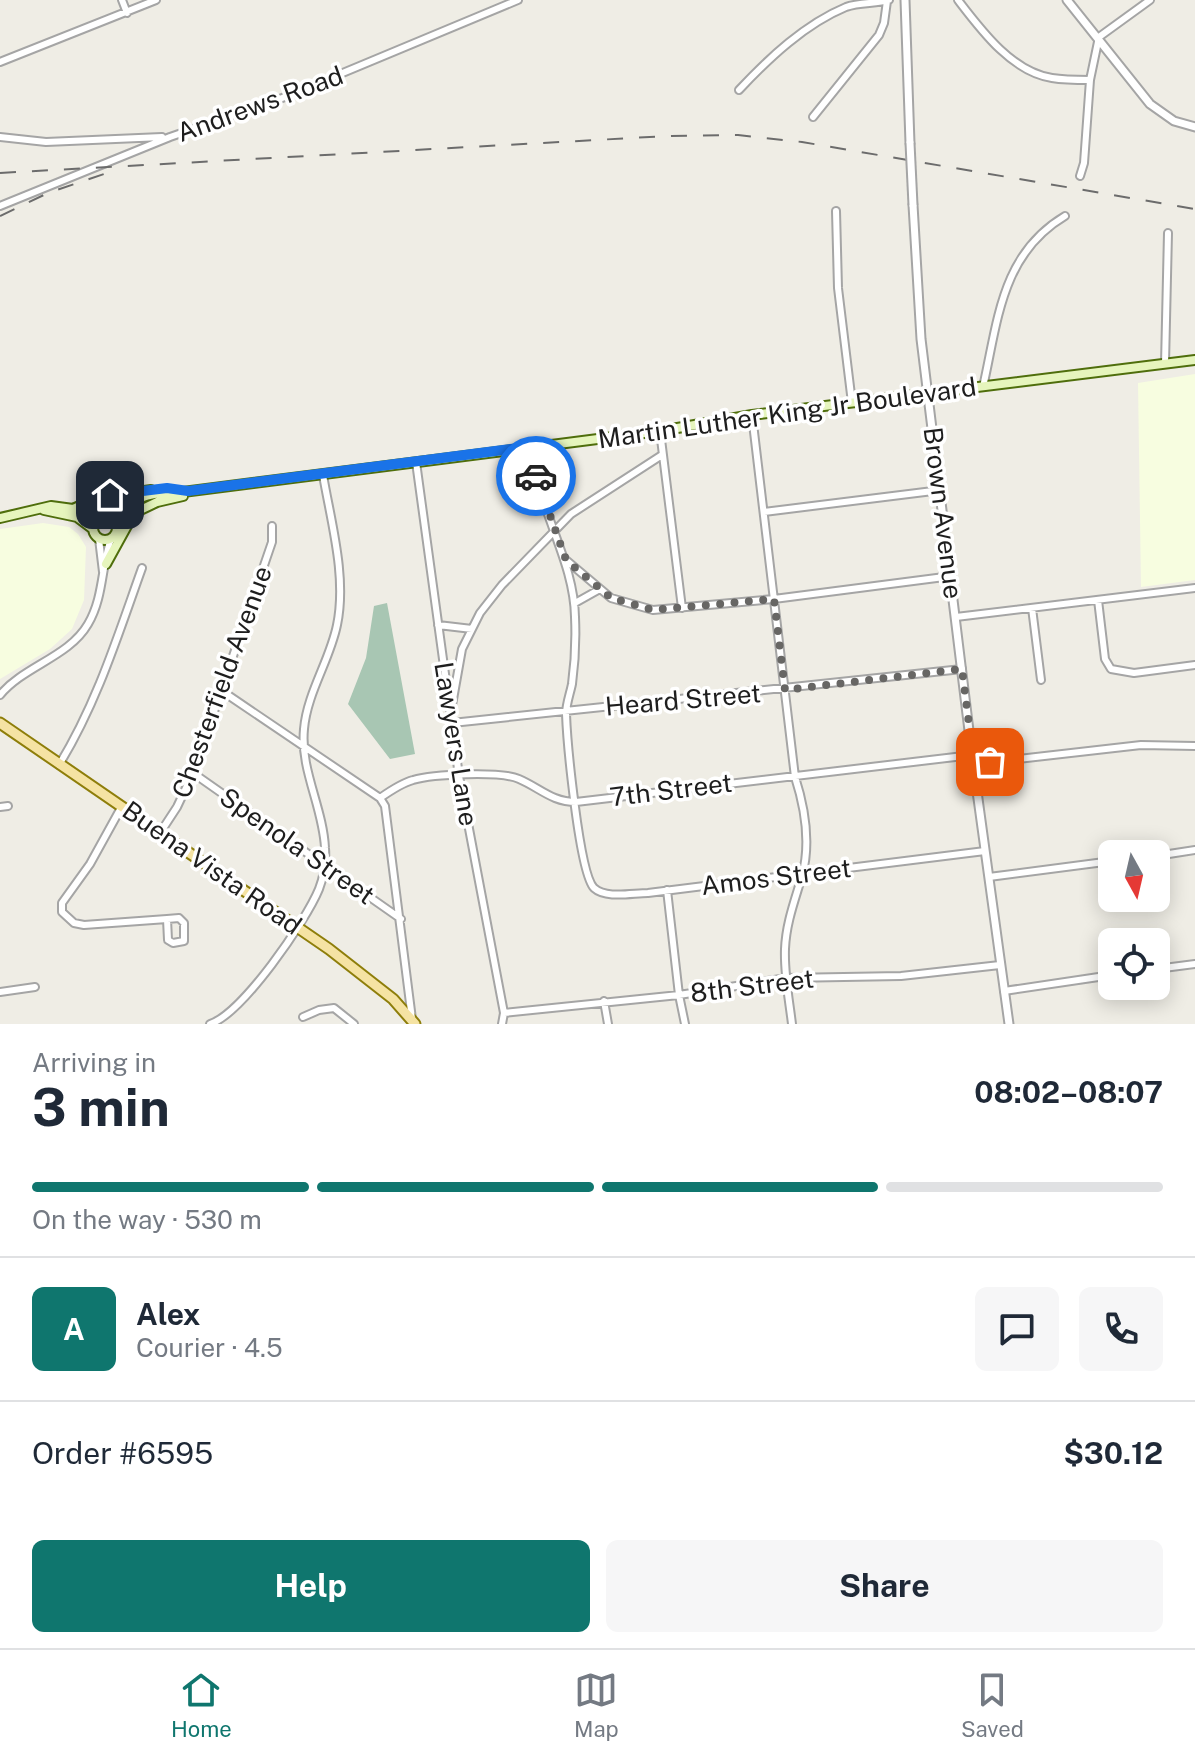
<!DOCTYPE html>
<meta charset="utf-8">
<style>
:root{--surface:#fff;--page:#f6f6f7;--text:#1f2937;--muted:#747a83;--line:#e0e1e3;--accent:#0f766e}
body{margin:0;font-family:"Public Sans",sans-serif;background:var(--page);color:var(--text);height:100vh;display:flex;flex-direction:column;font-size:30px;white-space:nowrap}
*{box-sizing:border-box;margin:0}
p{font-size:26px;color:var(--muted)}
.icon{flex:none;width:44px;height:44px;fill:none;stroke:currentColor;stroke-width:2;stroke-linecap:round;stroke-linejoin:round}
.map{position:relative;height:1024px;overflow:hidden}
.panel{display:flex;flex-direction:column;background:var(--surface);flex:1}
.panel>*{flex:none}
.needle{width:52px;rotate:172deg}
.controls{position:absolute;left:1098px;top:840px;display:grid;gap:16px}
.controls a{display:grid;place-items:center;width:72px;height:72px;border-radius:12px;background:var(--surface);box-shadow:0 4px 20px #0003;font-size:40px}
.pin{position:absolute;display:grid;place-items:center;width:68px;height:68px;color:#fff;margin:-34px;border-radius:16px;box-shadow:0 4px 12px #0006}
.courier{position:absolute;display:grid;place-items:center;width:80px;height:80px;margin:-40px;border:6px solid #1a73e8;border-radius:50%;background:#fff;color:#222;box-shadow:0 2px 10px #0007}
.headline em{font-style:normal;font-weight:700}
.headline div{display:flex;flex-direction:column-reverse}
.headline{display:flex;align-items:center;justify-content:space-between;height:136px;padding:0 32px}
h1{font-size:52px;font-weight:700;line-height:60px}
.bar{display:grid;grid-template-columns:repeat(4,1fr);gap:12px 8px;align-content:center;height:96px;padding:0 32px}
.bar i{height:10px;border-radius:6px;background:var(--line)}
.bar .current{background:var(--accent)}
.bar p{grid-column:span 4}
.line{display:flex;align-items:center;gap:20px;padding:0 32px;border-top:2px solid var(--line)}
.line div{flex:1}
.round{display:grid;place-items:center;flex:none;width:84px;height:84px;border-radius:12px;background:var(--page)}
.cta{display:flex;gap:16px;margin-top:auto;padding:16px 32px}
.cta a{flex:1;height:92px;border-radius:12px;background:var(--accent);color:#fff;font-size:32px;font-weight:700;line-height:92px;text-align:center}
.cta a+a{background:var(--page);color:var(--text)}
.menu{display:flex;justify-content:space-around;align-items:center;height:112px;border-top:2px solid var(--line);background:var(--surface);font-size:22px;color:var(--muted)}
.menu a{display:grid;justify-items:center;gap:4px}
.menu .current{color:var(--accent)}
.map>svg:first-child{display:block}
.education{fill:#f7fde0}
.cemetery{fill:#a8c6b3}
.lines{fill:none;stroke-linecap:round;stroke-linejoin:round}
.minor-casing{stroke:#a5a5a5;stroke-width:10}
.tertiary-casing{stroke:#a5a5a5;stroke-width:11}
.secondary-casing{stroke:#4f6e0c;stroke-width:12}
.primary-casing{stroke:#8e7e0a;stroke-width:13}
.minor{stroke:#fff;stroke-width:6}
.tertiary{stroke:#fff;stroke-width:7}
.secondary{stroke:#e6f5bd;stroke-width:8}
.primary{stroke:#f5e3a3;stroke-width:9}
.rail{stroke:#6c6c6c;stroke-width:2;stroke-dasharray:16 16;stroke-linecap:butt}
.tertiary-bridge-casing{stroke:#a5a5a5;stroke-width:11;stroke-linecap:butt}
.tertiary-bridge{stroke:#fff;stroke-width:7}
.done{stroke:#676664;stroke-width:8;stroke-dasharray:0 14.4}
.route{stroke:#1a73e8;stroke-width:10}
.labels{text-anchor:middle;stroke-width:7;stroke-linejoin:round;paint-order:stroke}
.street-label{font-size:26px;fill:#1e1e1e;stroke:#fff}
</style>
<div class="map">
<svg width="1195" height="1024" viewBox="0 0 1195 1024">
<rect width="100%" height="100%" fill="#efede5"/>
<path class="education" d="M1195 374V580L1141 587 1138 383Z
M43 523 69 527 78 534 86 547 84 600 72 629 50 649 0 679V529Z"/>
<path class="cemetery" d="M387 603 415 754 390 759 348 704 366 658 374 606Z"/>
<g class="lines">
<g class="minor-casing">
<path id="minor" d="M122 0 127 13
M958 0C981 30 1012 72 1052 78 1064 80 1077 80 1090 80
M0 62 156 0
M739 90C769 58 805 24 846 7 860 2 876 4 889 0
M813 117 879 35 884 23 887 1
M0 137 46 142 162 137
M1080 176 1084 163 1090 80 1099 37 1150 0
M0 206 170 137 285 97 518 0
M836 211 838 288 852 403
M1165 364 1168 233
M983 387C998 321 1001 254 1065 216
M752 415 795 777C805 808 811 843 802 876 795 900 786 923 785 949 784 974 789 999 792 1024
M660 431 682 608
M534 446C534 506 574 557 575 617 576 639 575 662 572 684 570 694 566 704 566 714 567 740 579 873 594 888 606 899 632 893 648 893L985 851
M416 462 459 776 504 1013 502 1024
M764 512 941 490
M99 539 103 572
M566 560 611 598 653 610 774 599 952 576
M1098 600 1105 659 1111 669 1134 673 1195 665
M575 603 600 589
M1032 608 1041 680
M956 617 1195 588
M438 625 472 629
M222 691 380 798
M0 695C24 666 69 657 88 624 104 597 101 566 111 539
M452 705 462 649 480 613 502 585 571 514 662 455
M452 723 962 669
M974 764 1141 745 1195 746
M59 765C97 703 118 635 142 568
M193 773 401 919
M380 798C390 791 402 783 413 780 433 774 501 771 519 779 540 788 552 802 576 802L972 755
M380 798 385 806 412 1019
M122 806 90 864 62 903V912L74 923 84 925 167 919 179 918 184 923V941L173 943 168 940 167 919
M0 807 8 806
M160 833 177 807 193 773 272 542V526
M1156 856 1195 850
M989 877 1112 861
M667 890 679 995 685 1024
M1156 969 1195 964
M1004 991 1112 975
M0 992 35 987
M604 1001 608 1024
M504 1013 679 995 787 978 901 976 1000 965
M303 1017 319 1010 334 1008 354 1024
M210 1024C242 1014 306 921 319 889 324 876 326 862 325 848 323 807 300 770 304 729 307 693 330 660 337 625 347 577 331 522 323 475"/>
</g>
<g class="tertiary-casing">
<path id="tertiary" d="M905 0 910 143
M1067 0 1150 104 1174 121 1195 127
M913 205 921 339 972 755 1009 1024"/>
</g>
<g class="secondary-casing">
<path id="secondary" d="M73 509 96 498 151 490
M44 510 77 517 93 529
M93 528a12 12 0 1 1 24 0a12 12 0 1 1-24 0Z
M109 516C130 501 149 491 175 493L660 431 752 415 1195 360
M0 518 51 506 73 509 97 518
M106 564 134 513 157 502 183 496"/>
</g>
<g class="primary-casing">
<path id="primary" d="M0 723 329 949 393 999 415 1024"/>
</g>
<use href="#minor" class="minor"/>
<use href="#tertiary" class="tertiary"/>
<use href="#secondary" class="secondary"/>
<use href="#primary" class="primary"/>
<path class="rail" d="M0 173 668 136 738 135 802 142 1195 209
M0 216 48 193 104 174"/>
<g class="tertiary-bridge-casing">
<path id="tertiary-bridge" d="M910 143 913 205"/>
</g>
<use href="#tertiary-bridge" class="tertiary-bridge"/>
</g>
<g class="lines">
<path class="done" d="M536 476 566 560 611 598 653 610 774 599 785 690 962 669 974 764 990 762"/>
<path class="route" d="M110 495 167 488 188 491 534 446 536 476"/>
</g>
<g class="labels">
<g class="street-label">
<text transform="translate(260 104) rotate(-20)" y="9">Andrews Road</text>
<text transform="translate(787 413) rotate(-8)" y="9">Martin Luther King Jr Boulevard</text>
<text transform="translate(943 513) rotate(83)" y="9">Brown Avenue</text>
<text transform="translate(222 682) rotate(-70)" y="9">Chesterfield Avenue</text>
<text transform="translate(683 700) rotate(-5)" y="9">Heard Street</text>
<text transform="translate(456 744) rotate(81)" y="9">Lawyers Lane</text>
<text transform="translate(671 790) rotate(-7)" y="9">7th Street</text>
<text transform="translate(297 846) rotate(35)" y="9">Spenola Street</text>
<text transform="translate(212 868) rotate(35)" y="9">Buena Vista Road</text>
<text transform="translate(776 877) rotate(-7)" y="9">Amos Street</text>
<text transform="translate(752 986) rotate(-7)" y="9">8th Street</text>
</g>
</g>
</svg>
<div class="controls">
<a><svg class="needle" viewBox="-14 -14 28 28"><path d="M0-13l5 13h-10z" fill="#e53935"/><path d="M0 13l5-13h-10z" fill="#747a83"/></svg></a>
<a><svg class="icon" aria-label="locate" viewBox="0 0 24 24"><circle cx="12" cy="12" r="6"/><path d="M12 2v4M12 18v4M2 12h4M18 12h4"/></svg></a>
</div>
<div class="pin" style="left:990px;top:762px;background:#ea580c"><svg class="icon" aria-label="bag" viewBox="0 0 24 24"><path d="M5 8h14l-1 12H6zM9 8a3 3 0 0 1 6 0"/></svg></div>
<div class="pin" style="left:110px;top:495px;background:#1f2937"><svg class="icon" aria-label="home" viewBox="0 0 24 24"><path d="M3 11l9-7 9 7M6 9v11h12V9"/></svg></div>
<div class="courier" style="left:536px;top:476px"><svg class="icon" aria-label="car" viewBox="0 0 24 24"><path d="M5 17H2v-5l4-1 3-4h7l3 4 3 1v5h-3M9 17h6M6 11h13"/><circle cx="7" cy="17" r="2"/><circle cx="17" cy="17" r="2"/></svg></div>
</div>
<section class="panel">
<div class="headline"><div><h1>3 min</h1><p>Arriving in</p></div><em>08:02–08:07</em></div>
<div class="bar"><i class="current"></i><i class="current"></i><i class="current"></i><i></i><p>On the way · 530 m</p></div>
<div class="line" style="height:144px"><b class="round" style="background:var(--accent);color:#fff">A</b><div><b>Alex</b><p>Courier · 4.5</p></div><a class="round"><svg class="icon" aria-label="chat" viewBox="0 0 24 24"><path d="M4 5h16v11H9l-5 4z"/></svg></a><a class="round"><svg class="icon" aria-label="phone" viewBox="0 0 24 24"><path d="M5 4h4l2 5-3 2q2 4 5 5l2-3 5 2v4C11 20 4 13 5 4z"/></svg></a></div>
<div class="line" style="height:104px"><div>Order #6595</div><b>$30.12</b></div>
<div class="cta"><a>Help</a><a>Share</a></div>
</section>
<nav class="menu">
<a class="current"><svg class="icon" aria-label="home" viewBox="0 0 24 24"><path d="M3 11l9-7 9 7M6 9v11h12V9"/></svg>Home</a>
<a><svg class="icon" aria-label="map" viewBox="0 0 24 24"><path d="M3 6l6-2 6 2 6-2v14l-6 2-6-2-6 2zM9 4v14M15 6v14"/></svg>Map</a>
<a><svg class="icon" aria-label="saved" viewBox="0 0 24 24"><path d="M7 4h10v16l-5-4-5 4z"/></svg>Saved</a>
</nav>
